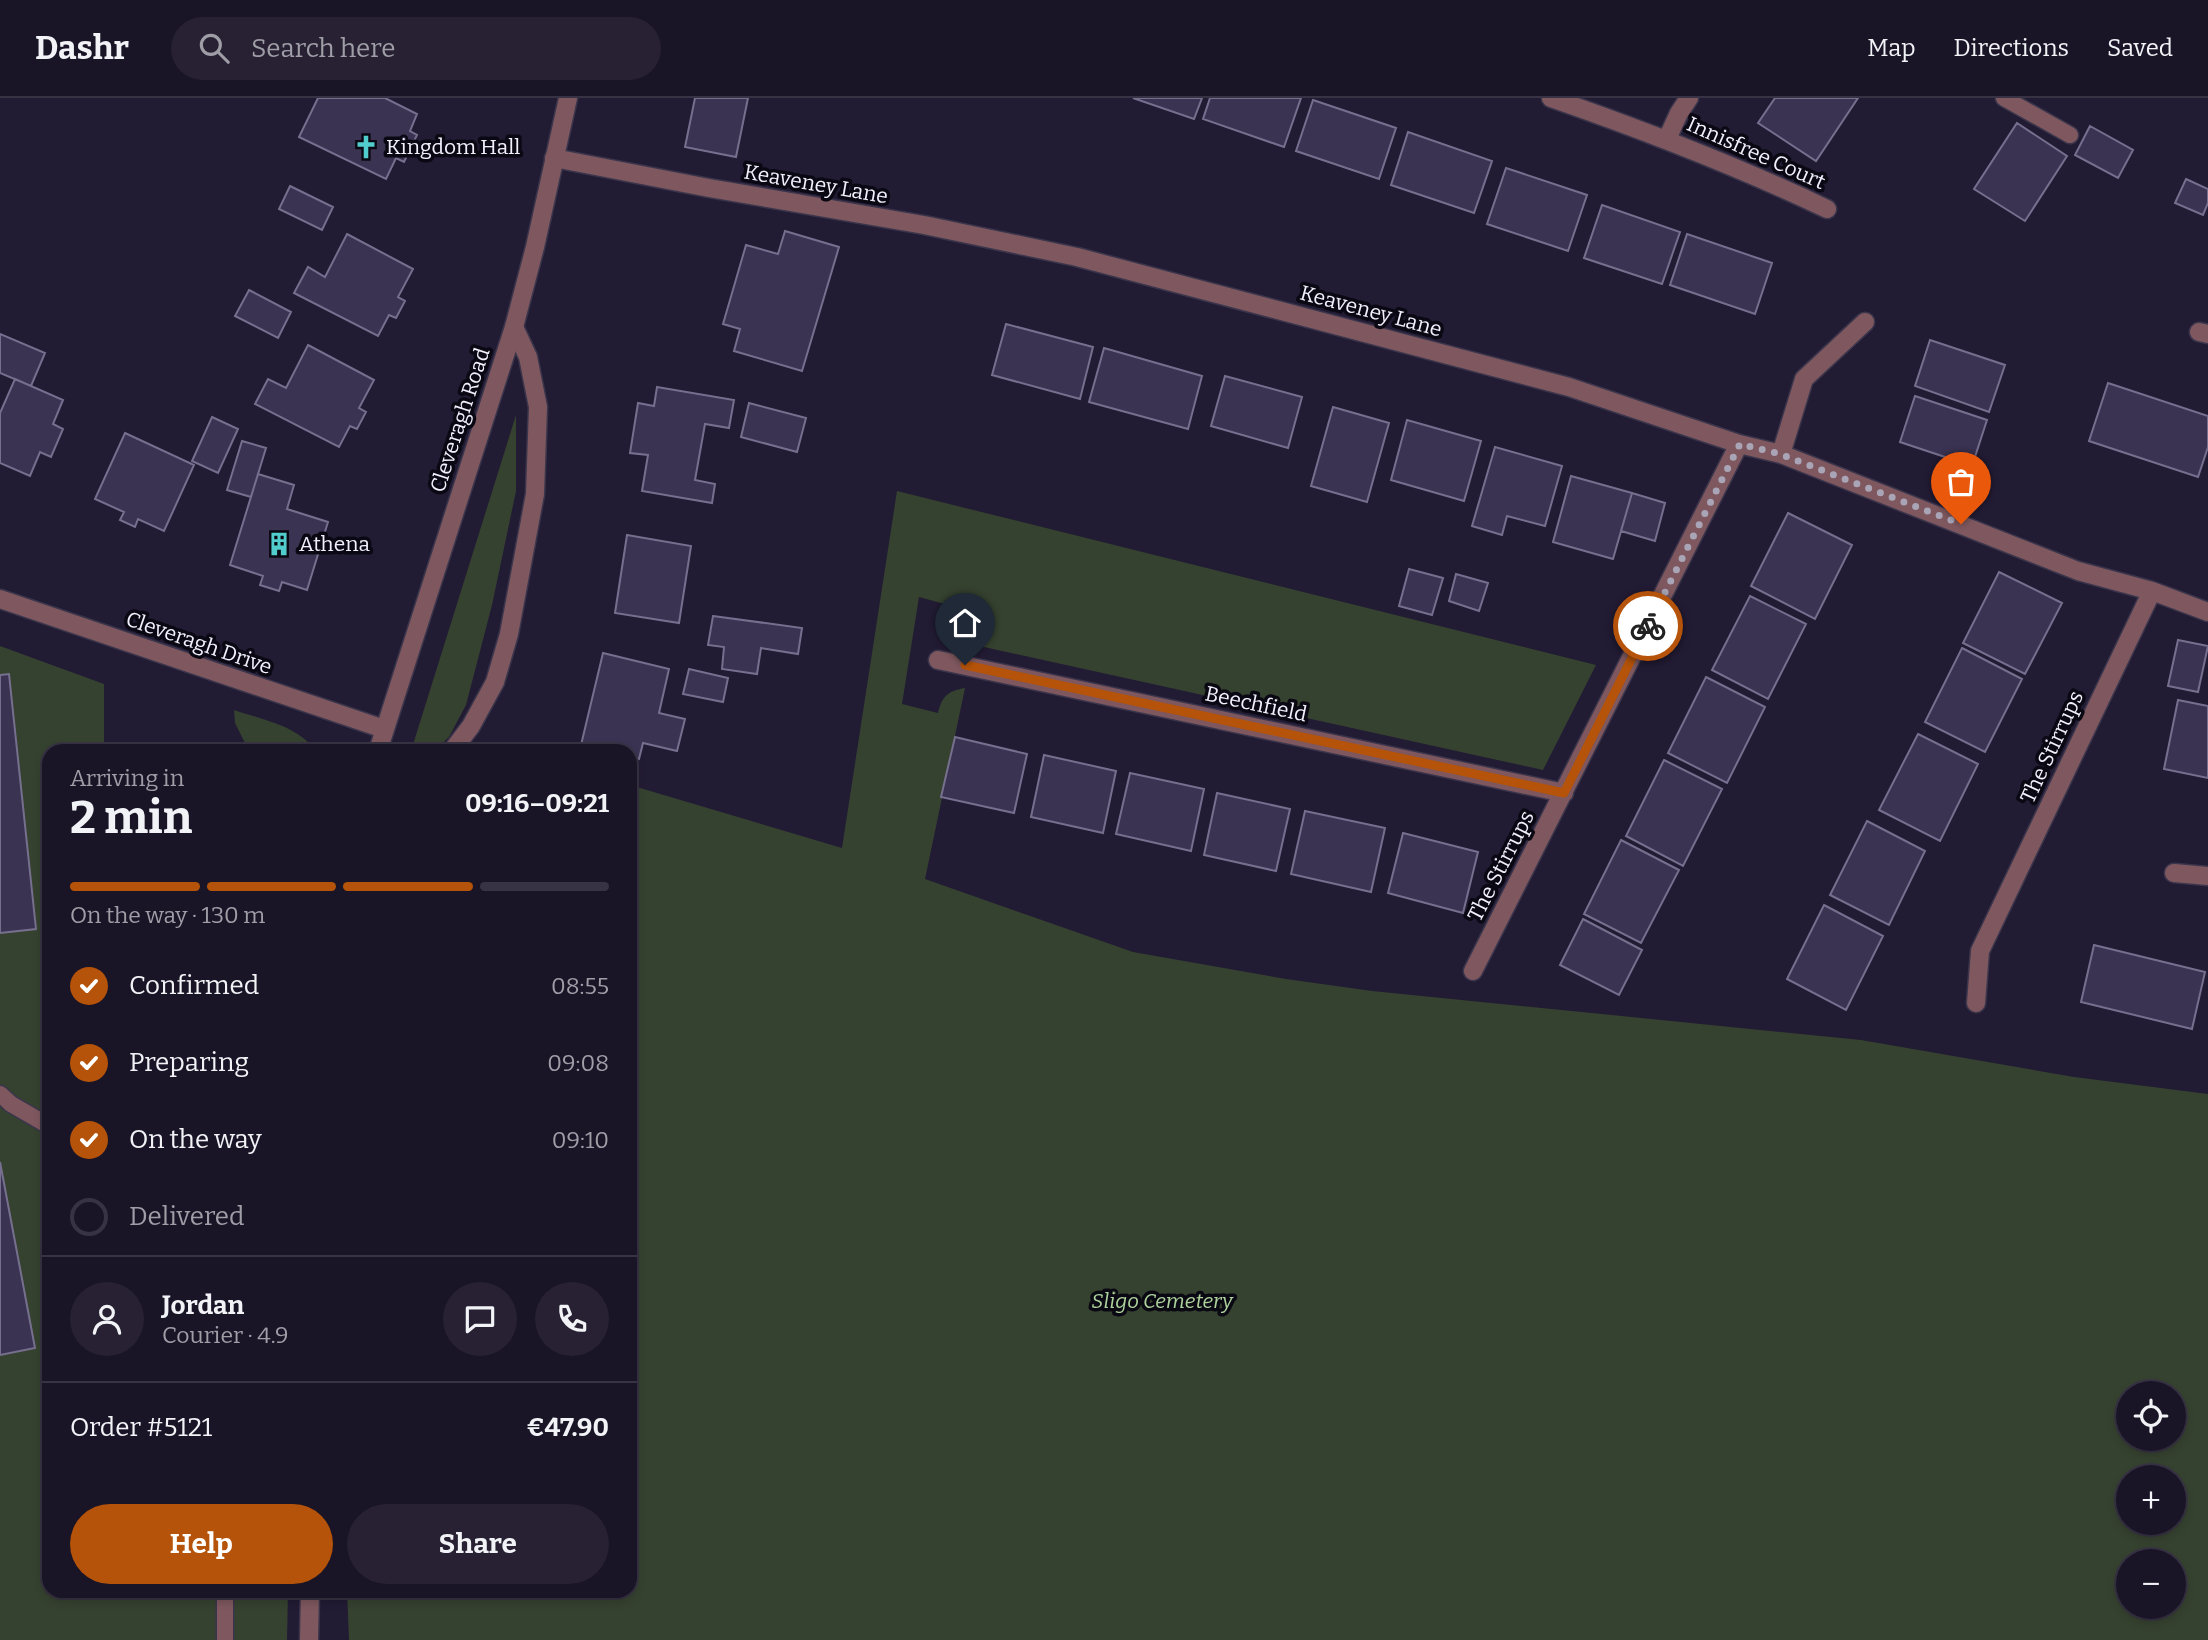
<!DOCTYPE html>
<meta charset="utf-8">
<style>
:root{--surface:#1a1427;--page:#272133;--text:#f1f3f6;--muted:#9f9ea7;--line:#383344;--accent:#b45309}
body{margin:0;font-family:Bitter,serif;background:var(--page);color:var(--text);height:100vh;display:flex;flex-direction:column;font-size:26px;white-space:nowrap}
*{box-sizing:border-box;margin:0}
p{font-size:23px;color:var(--muted)}
.icon{flex:none;width:38px;height:38px;fill:none;stroke:currentColor;stroke-width:2;stroke-linecap:round;stroke-linejoin:round}
.map{position:relative;flex:1;overflow:hidden}
.drawer{position:absolute;left:42px;top:646px;width:595px;height:854px;display:flex;flex-direction:column;background:var(--surface);border-radius:21px;box-shadow:0 4px 10px #0003,0 0 0 2px var(--line)}
.drawer>*{flex:none}
.fabs{position:absolute;left:2116px;top:1283px;display:grid;gap:14px}
.fabs a{display:grid;place-items:center;width:70px;height:70px;border-radius:50%;background:var(--surface);box-shadow:0 4px 10px #0003,0 0 0 2px var(--line);font-size:35px}
.pin{position:absolute;display:grid;place-items:center;width:60px;height:60px;color:#fff;margin:-72px -30px;border-radius:50% 50% 50% 0;rotate:-45deg;box-shadow:0 0 7px #0007}
.pin .icon{rotate:45deg}
.courier{position:absolute;display:grid;place-items:center;width:70px;height:70px;margin:-35px;border:5px solid #b45309;border-radius:50%;background:#fff;color:#222;box-shadow:0 2px 9px #0007}
.summary em{font-style:normal;font-weight:700}
.summary div{display:flex;flex-direction:column-reverse}
.summary{display:flex;align-items:center;justify-content:space-between;height:119px;padding:0 28px}
h1{font-size:46px;font-weight:700;line-height:52px}
.bar{display:grid;grid-template-columns:repeat(4,1fr);gap:10px 7px;align-content:center;height:84px;padding:0 28px}
.bar i{height:9px;border-radius:5px;background:var(--line)}
.bar .on{background:var(--accent)}
.bar p{grid-column:span 4}
.line{display:flex;align-items:center;gap:18px;padding:0 28px;border-top:2px solid var(--line)}
.line div{flex:1}
.round{display:grid;place-items:center;flex:none;width:74px;height:74px;border-radius:37px;background:var(--page)}
ol{padding:0 28px;list-style:none}
li{display:flex;align-items:center;gap:21px;height:77px}
li p{margin-inline-start:auto}
li .icon{padding:7px;border-radius:50%;background:var(--accent);color:#fff;stroke-width:4}
li:last-child{color:var(--muted)}
li i{width:38px;height:38px;border:4px solid var(--line);border-radius:50%}
.action{display:flex;gap:14px;margin-top:auto;padding:14px 28px}
.action a{flex:1;height:80px;border-radius:42px;background:var(--accent);color:#fff;font-size:28px;font-weight:700;line-height:80px;text-align:center}
.action a+a{background:var(--page);color:var(--text)}
header{display:flex;align-items:center;gap:42px;box-sizing:border-box;height:98px;padding:0 35px;background:var(--surface);border-bottom:2px solid var(--line)}
header strong{font-size:33px}
nav{display:flex;gap:38px;margin-inline-start:auto;font-size:24px}
.search{width:490px;height:63px;background:var(--page);display:flex;align-items:center;gap:18px;box-sizing:border-box;padding:0 24px;border-radius:38px;color:var(--muted);font-size:26px}
.map>svg:first-child{display:block}
.green{fill:#364230;fill-rule:evenodd}
.building{fill:#3b3352;stroke:#766f8e;stroke-width:2}
.lines{fill:none;stroke-linecap:round;stroke-linejoin:round}
.service-casing{stroke:#3b354c;stroke-width:19}
.minor-casing{stroke:#3b354c;stroke-width:21}
.tertiary-casing{stroke:#3b354c;stroke-width:21}
.service{stroke:#7e585e;stroke-width:16}
.minor{stroke:#7e585e;stroke-width:18}
.tertiary{stroke:#7e585e;stroke-width:18}
.done{stroke:#a9a5b7;stroke-width:7;stroke-dasharray:0 12.6}
.route{stroke:#b45309;stroke-width:9}
.labels{text-anchor:middle;stroke-width:7;stroke-linejoin:round;paint-order:stroke}
.poi-label{font-size:21px;fill:#f2f0fd;stroke:#0a0812;text-anchor:start}
.street-label{font-size:21px;fill:#f2f0fd;stroke:#0a0812}
.park-label{font-size:21px;font-style:italic;fill:#add29c;stroke:#0a0812}
</style>
<header>
<strong>Dashr</strong>
<div class="search"><svg class="icon" aria-label="search" viewBox="0 0 24 24"><circle cx="10" cy="10" r="6"/><path d="M15 15l6 6"/></svg>Search here</div>
<nav><a>Map</a><a>Directions</a><a>Saved</a></nav>
</header>
<div class="map">
<svg width="2208" height="1542" viewBox="0 0 2208 1542">
<rect width="100%" height="100%" fill="#221b34"/>
<path class="green" d="M516 317V393L492 507 466 607 449 639 434 653H411Z
M897 393 1596 567 1543 672 984 549 971 540 962 528 963 511 919 499 902 606 938 615C942 598 948 593 965 590L925 781 1133 854 1286 881 1372 893 1861 942 2074 979 2208 996V1542H349L347 1493H630V687L842 750ZM2128 1295H2174V1340H2128ZM2128 1379H2174V1424H2128ZM2128 1463H2174V1508H2128Z
M0 548 104 586V653H49V1493H288L287 1542H0Z
M234 612C260 621 300 628 315 653H249L235 625Z"/>
<path class="building" d="M318 0H385L417 16 410 33 417 37 404 64 396 60 386 81 299 39Z
M695 0H748L736 59 685 49Z
M1133 0H1202L1194 21Z
M1210 0H1301L1284 49 1203 21Z
M1775 0H1858L1816 63 1758 25Z
M1313 2 1396 30 1379 81 1296 53Z
M2017 25 2067 58 2025 123 1974 91Z
M2090 28 2133 52 2118 80 2075 57Z
M1408 34 1492 63 1474 115 1391 87Z
M1506 70 1587 97 1568 153 1487 126Z
M2186 81 2208 91V105L2203 117 2175 105Z
M290 88 333 109 322 132 279 111Z
M1602 107 1680 134 1662 186 1584 160Z
M785 133 839 149 802 273 734 253 740 231 723 226 746 147 778 156Z
M347 136 413 171 398 199 405 203 396 220 389 217 378 238 294 195 308 169 325 179Z
M1687 136 1772 165 1755 216 1670 187Z
M249 192 291 214 278 240 235 218Z
M1006 226 1093 249 1080 301 992 277Z
M0 236 45 255 31 288 0 275Z
M1930 242 2005 267 1989 314 1915 288Z
M308 247 374 282 359 310 366 314 357 331 350 328 339 349 255 306 268 281 286 290Z
M1104 250 1202 278 1188 331 1089 304Z
M1225 278 1302 299 1288 350 1211 328Z
M15 281 63 302 53 326 63 331 51 359 40 354 30 378 0 365V315Z
M2108 285 2208 318V349L2198 379 2089 343Z
M657 289 734 302 729 330 705 326 695 382 715 386 712 405 642 393 648 357 630 355 638 305 654 308Z
M1915 298 1987 322 1972 368 1900 344Z
M749 305 806 320 797 354 741 339Z
M1333 309 1389 325 1367 404 1311 388Z
M212 319 238 331 218 375 192 363Z
M1407 322 1481 343 1464 403 1391 382Z
M125 335 194 367 164 433 138 421 135 429 120 422 124 414 95 401Z
M242 343 266 350 251 399 227 392Z
M1495 349 1562 368 1545 428 1507 418 1502 437 1472 428Z
M258 376 294 387 287 411 328 424 307 492 282 484 279 493 260 487 263 478 230 467Z
M1571 378 1632 395 1613 461 1553 444Z
M1632 395 1665 405 1655 443 1621 433Z
M1788 415 1852 447 1815 521 1751 488Z
M627 437 691 448 679 525 615 515Z
M1409 471 1443 480 1432 517 1399 508Z
M1999 474 2062 505 2025 576 1963 545Z
M1456 476 1488 485 1479 513 1449 503Z
M1750 498 1806 526 1768 601 1712 572Z
M713 518 802 530 798 556 761 550 757 576 722 571 724 549 708 547Z
M2178 542 2208 548 2198 594 2168 588Z
M1962 550 2022 581 1985 654 1925 624Z
M603 555 669 571 659 615 685 621 677 653 643 645 639 661 630 659V653H606L581 647Z
M689 571 728 580 723 604 683 596Z
M9 576 36 831 0 835V577Z
M1706 579 1765 609 1727 685 1668 655Z
M2178 602 2208 608V680L2164 671Z
M1918 636 1978 666 1940 743 1879 712Z
M955 639 1027 656 1014 715 941 699Z
M1044 657 1116 673 1103 735 1031 719Z
M1664 662 1722 691 1683 768 1626 738Z
M1130 675 1204 691 1191 753 1116 736Z
M1217 695 1290 711 1276 773 1204 757Z
M1305 713 1385 730 1371 794 1291 776Z
M1867 723 1925 753 1889 827 1830 797Z
M1403 735 1478 754 1463 815 1388 795Z
M1621 742 1679 772 1641 845 1584 816Z
M1824 807 1883 838 1846 912 1787 881Z
M1583 821 1642 852 1619 897 1560 867Z
M2094 847 2205 874 2192 931 2081 904Z
M0 1064 35 1250 0 1257Z"/>
<g class="lines">
<g class="service-casing">
<path id="service" d="M2004 0 2070 37
M0 996 11 1006 49 1028
M225 1542V1493"/>
</g>
<g class="minor-casing">
<path id="minor" d="M1551 0C1646 33 1737 68 1827 111
M1667 41 1679 15 1689 0
M554 60 709 90 924 127 1077 159 1569 289 1739 346 1781 356 2078 473 2152 493 2208 514
M2199 234 2208 236
M1781 356 1804 281 1865 224
M938 562 1564 695
M452 653 471 628 495 584 509 536 535 396 538 309 528 259 514 229
M2174 775 2208 778
M1473 873 1739 346
M1976 905 1980 853 2152 493"/>
</g>
<g class="tertiary-casing">
<path id="tertiary" d="M0 501 384 631
M378 653 514 229 535 149 568 0
M309 1542 310 1493"/>
</g>
<use href="#service" class="service"/>
<use href="#minor" class="minor"/>
<use href="#tertiary" class="tertiary"/>
</g>
<g class="lines">
<path class="done" d="M1648 528 1740 346 1780 356 1961 426"/>
<path class="route" d="M965 567 1564 695 1648 528"/>
</g>
<defs>
<g id="church-bare" transform="scale(1.89)"><path d="M-1.2-6h2.4v3.5h3.3v2.4h-3.3V6h-2.4V-.1h-3.3v-2.4h3.3Z" fill="#52cdce" stroke="#0a0812" stroke-width="2.5" paint-order="stroke"/></g>
<g id="building-bare" transform="scale(1.89)"><path d="M-4-6H4V6H1V3H-1V6H-4ZM-2.5-4.3h1.7v1.8h-1.7ZM.8-4.3h1.7v1.8H.8ZM-2.5-1h1.7V.8h-1.7ZM.8-1h1.7V.8H.8Z" fill="#52cdce" stroke="#0a0812" stroke-width="2.5" paint-order="stroke"/></g>
</defs>
<g fill-rule="evenodd">
<use href="#church-bare" x="366" y="49"/>
<use href="#building-bare" x="279" y="446"/>
</g>
<g class="labels">
<g class="poi-label">
<text x="386" y="56">Kingdom Hall</text>
<text x="299" y="453">Athena</text>
</g>
<g class="street-label">
<text transform="translate(1756 55) rotate(24)" y="7">Innisfree Court</text>
<text transform="translate(816 86) rotate(10)" y="7">Keaveney Lane</text>
<text transform="translate(1371 213) rotate(15)" y="7">Keaveney Lane</text>
<text transform="translate(460 322) rotate(-72)" y="7">Cleveragh Road</text>
<text transform="translate(199 545) rotate(19)" y="7">Cleveragh Drive</text>
<text transform="translate(1256 606) rotate(12)" y="7">Beechfield</text>
<text transform="translate(2052 649) rotate(-65)" y="7">The Stirrups</text>
<text transform="translate(1501 768) rotate(-63)" y="7">The Stirrups</text>
</g>
<g class="park-label">
<text x="1162" y="1210">Sligo Cemetery</text>
</g>
</g>
</svg>
<div class="fabs">
<a><svg class="icon" aria-label="locate" viewBox="0 0 24 24"><circle cx="12" cy="12" r="6"/><path d="M12 2v4M12 18v4M2 12h4M18 12h4"/></svg></a>
<a>+</a>
<a>−</a>
</div>
<div class="pin" style="left:1961px;top:426px;background:#ea580c"><svg class="icon" aria-label="bag" viewBox="0 0 24 24"><path d="M5 8h14l-1 12H6zM9 8a3 3 0 0 1 6 0"/></svg></div>
<div class="pin" style="left:965px;top:567px;background:#1f2937"><svg class="icon" aria-label="home" viewBox="0 0 24 24"><path d="M3 11l9-7 9 7M6 9v11h12V9"/></svg></div>
<div class="courier" style="left:1648px;top:528px"><svg class="icon" aria-label="bike" viewBox="0 0 24 24"><circle cx="6" cy="16" r="4"/><circle cx="18" cy="16" r="4"/><path d="M6 16l4-8h5l3 8M10 8l3 8H6M13 5h3"/></svg></div>
<section class="drawer">
<div class="summary"><div><h1>2 min</h1><p>Arriving in</p></div><em>09:16–09:21</em></div>
<div class="bar"><i class="on"></i><i class="on"></i><i class="on"></i><i></i><p>On the way · 130 m</p></div>
<ol>
<li><svg class="icon" aria-label="check" viewBox="0 0 24 24"><path d="M5 12l5 5 9-10"/></svg>Confirmed<p>08:55</p></li>
<li><svg class="icon" aria-label="check" viewBox="0 0 24 24"><path d="M5 12l5 5 9-10"/></svg>Preparing<p>09:08</p></li>
<li><svg class="icon" aria-label="check" viewBox="0 0 24 24"><path d="M5 12l5 5 9-10"/></svg>On the way<p>09:10</p></li>
<li><i></i>Delivered</li>
</ol>
<div class="line" style="height:126px"><a class="round"><svg class="icon" aria-label="person" viewBox="0 0 24 24"><circle cx="12" cy="8" r="4"/><path d="M4 21q1-7 8-7t8 7"/></svg></a><div><b>Jordan</b><p>Courier · 4.9</p></div><a class="round"><svg class="icon" aria-label="chat" viewBox="0 0 24 24"><path d="M4 5h16v11H9l-5 4z"/></svg></a><a class="round"><svg class="icon" aria-label="phone" viewBox="0 0 24 24"><path d="M5 4h4l2 5-3 2q2 4 5 5l2-3 5 2v4C11 20 4 13 5 4z"/></svg></a></div>
<div class="line" style="height:91px"><div>Order #5121</div><b>€47.90</b></div>
<div class="action"><a>Help</a><a>Share</a></div>
</section>
</div>
